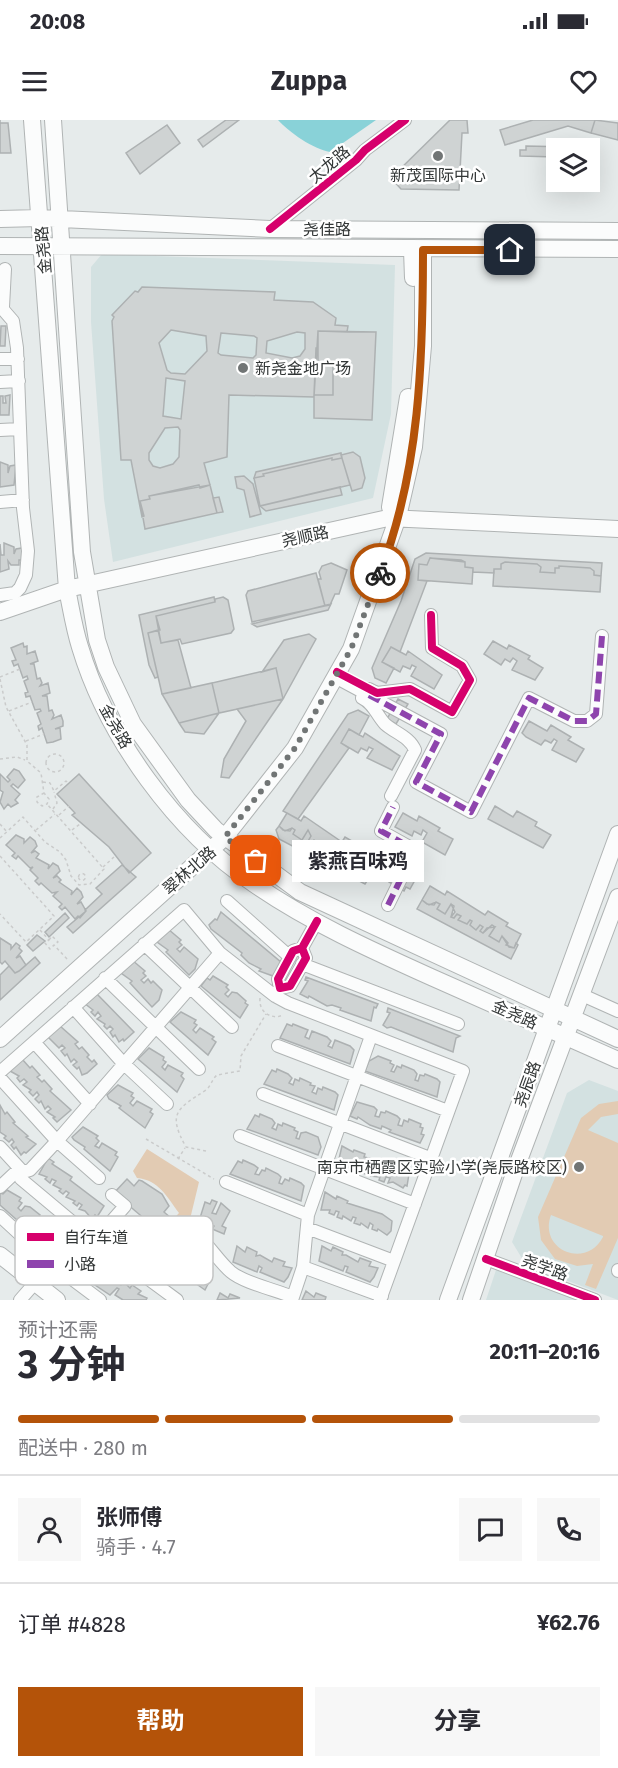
<!DOCTYPE html>
<html lang="zh">
<meta charset="utf-8">
<style>
:root{--surface:#fff;--page:#f7f7f7;--text:#2b2b33;--muted:#7c7c81;--line:#e1e1e2;--accent:#b45309}
body{margin:0;font-family:"Fira Sans","Noto Sans SC",sans-serif;background:var(--page);color:var(--text);height:100vh;display:flex;flex-direction:column;font-size:22px;white-space:nowrap}
*{box-sizing:border-box;margin:0}
p{font-size:20px;color:var(--muted)}
.icon{flex:none;width:33px;height:33px;fill:none;stroke:currentColor;stroke-width:2;stroke-linecap:round;stroke-linejoin:round}
.map{position:relative;height:1180px;overflow:hidden}
.panel{display:flex;flex-direction:column;background:var(--surface);flex:1}
.panel>*{flex:none}
.buttons{position:absolute;left:546px;top:18px;display:grid;gap:12px}
.buttons a{display:grid;place-items:center;width:54px;height:54px;border-radius:0px;background:var(--surface);box-shadow:0 6px 24px #0002;font-size:30px}
.pin{position:absolute;display:grid;place-items:center;width:51px;height:51px;color:#fff;margin:-26px;border-radius:12px;box-shadow:0 3px 9px #0006}
.courier{position:absolute;display:grid;place-items:center;width:60px;height:60px;margin:-30px;border:4px solid #b45309;border-radius:50%;background:#fff;color:#222;box-shadow:0 2px 8px #0007}
.bubble{position:absolute;height:42px;border-radius:0px;background:var(--surface);box-shadow:0 6px 24px #0002;font-size:20px;font-weight:700;line-height:42px;text-align:center}
.summary em{font-style:normal;font-weight:700}
.summary div{display:flex;flex-direction:column-reverse}
.summary{display:flex;align-items:center;justify-content:space-between;height:102px;padding:0 18px}
h1{font-size:39px;font-weight:700;line-height:45px}
.bar{display:grid;grid-template-columns:repeat(4,1fr);gap:9px 6px;align-content:center;height:72px;padding:0 18px}
.bar i{height:8px;border-radius:4px;background:var(--line)}
.bar .on{background:var(--accent)}
.bar p{grid-column:span 4}
.line{display:flex;align-items:center;gap:15px;padding:0 18px;border-top:2px solid var(--line)}
.line div{flex:1}
.round{display:grid;place-items:center;flex:none;width:63px;height:63px;border-radius:0px;background:var(--page)}
.cta{display:flex;gap:12px;margin-top:auto;padding:12px 18px}
.cta a{flex:1;height:69px;border-radius:0px;background:var(--accent);color:#fff;font-size:24px;font-weight:700;line-height:69px;text-align:center}
.cta a+a{background:var(--page);color:var(--text)}
.status{display:flex;justify-content:space-between;align-items:center;height:42px;padding:0 30px;background:var(--surface);direction:ltr}
.status svg{height:16px;fill:currentColor}
header{display:flex;justify-content:space-between;align-items:center;height:78px;padding:0 18px;background:var(--surface);font-size:27px;font-weight:700}
.map>svg:first-child{display:block}
.built{fill:#d3e1e1}
.green{fill:#e2cbb3;fill-rule:evenodd}
.water{fill:#89d2d8}
.building{fill:#cfd3d3;stroke:#adb1b2;stroke-width:1.5;fill-rule:evenodd}
.lines{fill:none;stroke-linecap:round;stroke-linejoin:round}
.minor-casing{stroke:#b0b4b4;stroke-width:14}
.major-casing{stroke:#b0b4b4;stroke-width:18}
.path{stroke:#cacbcb;stroke-width:1.5;stroke-dasharray:3 3;stroke-linecap:butt}
.minor{stroke:#fbfcfc;stroke-width:12}
.major{stroke:#fbfcfc;stroke-width:16}
.quiet{stroke:#8e44ad;stroke-width:6;stroke-dasharray:12 6;stroke-linecap:butt}
.cycleway-casing{stroke:#fff;stroke-width:11}
.cycleway{stroke:#d6006c;stroke-width:8}
.done{stroke:#717575;stroke-width:6;stroke-dasharray:0 10.8}
.route{stroke:#b45309;stroke-width:8}
.poi-dot{fill:#717575;stroke:#fff;stroke-width:2}
.labels{text-anchor:middle;stroke-width:5;stroke-linejoin:round;paint-order:stroke}
.street-label{font-size:16px;fill:#323636;stroke:#fff}
.poi-label{font-size:16px;fill:#323636;stroke:#fff}
.key{fill:#fff;stroke:#c2c3c3;stroke-width:1.5}
.key-label{font-size:16px;fill:#323636}
</style>
<div class="status"><b>20:08</b><svg viewBox="0 0 49 12"><path d="M0 12V9h3v3zM5 12V6h3v6zM10 12V3h3v9zM15 12V0h3v12zM26 1h20v11H26zM47 4h2v5h-2z"/></svg></div>
<header><svg class="icon" aria-label="menu" viewBox="0 0 24 24"><path d="M4 6h16M4 12h16M4 18h16"/></svg>Zuppa<svg class="icon" aria-label="heart" viewBox="0 0 24 24"><path d="M12 20l-8-8c-3-5 5-10 8-4 3-6 11-1 8 4z"/></svg></header>
<div class="map">
<svg width="618" height="1180" viewBox="0 0 618 1180">
<rect width="100%" height="100%" fill="#e6ebeb"/>
<path class="built" d="M102 134 395 145 391 294 373 378 113 442 104 379 91 202V147Z
M589 960 618 971V1180L526 1145 512 1122 567 973Z
M496 1150 577 1180H486Z"/>
<path class="green" d="M618 981V994L601 997 588 1010 618 1023V1118L596 1169 585 1165 593 1144 577 1146 555 1139 541 1120 538 1097 581 998 599 984ZM551 1095 603 1116V1117C586 1150 538 1130 551 1095Z
M147 1029 199 1062 184 1124 179 1110 170 1107 163 1110 179 1093C167 1077 159 1060 137 1058L133 1051Z"/>
<path class="water" d="M278 0H376L330 32C313 29 290 13 278 0Z"/>
<path class="building" d="M0 0V3H8L11 33H0Z
M226 0H239L203 27 198 20Z
M450 0H467L468 13H462L459 70 401 69 391 58Z
M533 0H595L591 13 568 6 505 25 500 10Z
M595 0 618 3V20L591 13Z
M167 5 180 23 140 54 126 33Z
M526 26 569 27V28H556V37L520 36V30H526Z
M142 167 275 172 274 180 313 182 336 198 335 205 348 206 347 212 318 211 314 277 229 275 227 337 204 343 210 365 149 376 150 379 140 381 144 396 142 397 131 340H121L112 201 114 197 112 195 135 171 138 172ZM171 210 206 216 207 231 185 254 171 253 167 250 159 223ZM297 212 305 213V229L300 236 292 238 266 233 267 221ZM221 213 254 216 257 218 256 235 253 238 221 235 218 233ZM166 258 185 261 181 299 163 296ZM178 307 180 310 179 337 173 344 160 348 153 346 149 340V333L165 308Z
M1 206H6L5 226H0Z
M318 211 376 212 372 300 314 298V275H333V244L318 243Z
M316 228H318V243L333 244V275H314Z
M10 275 9 295H0V276H3V283H6L5 276Z
M353 332 360 337 365 358 362 368 352 371 341 335Z
M341 333 342 338 332 340V338L263 354 264 356 254 358 256 352Z
M332 338V340L342 338 350 365 260 386 254 358 264 356 263 354Z
M0 342 8 345V353L10 346 16 345 14 365 0 367Z
M244 356 253 364 261 394 250 397 244 370 237 368 235 357Z
M199 365 200 368 210 365 217 393 145 409 140 381 150 379 149 376Z
M340 367 342 375 266 391 260 386Z
M219 377 223 392 217 393 213 378Z
M4 423 14 427V434L16 429 22 428V440H19V445H11L8 441 9 449 0 452V424L1 435H4Z
M426 433 602 443 601 456 594 455V451L590 448 559 446V448H555V453L540 452 541 447 537 444 505 442 501 444V449H494V453L473 452V448L465 447V442L461 440 430 438 427 445 419 444 418 460 427 461 400 532 391 527 382 542 394 548 386 563 375 558 372 548 401 481 415 439Z
M430 438 465 442V447L473 448 472 464 418 460 419 444 427 445Z
M505 442 537 444 541 447 540 452 555 453V448H559V446L590 448 594 451V455L601 456 600 472 493 466 494 449H501V444Z
M331 443 347 450 339 474H335L330 485 325 486 318 459H321L319 452 322 446Z
M316 453 325 486 252 502 246 475 248 471Z
M214 477 215 482 156 496 160 510 148 513 158 557 155 558 149 545 139 495Z
M223 477 228 480 234 509 231 513 182 524 180 519 161 523 156 496 215 482V479Z
M331 484 328 490 257 507 252 504Z
M158 510 161 523 178 520 191 568 162 574 148 513Z
M309 514 316 519 283 579 276 548 262 552 284 520Z
M493 521 507 529 509 525 530 536 528 539 543 548 535 560 512 550 517 541 513 538 510 542 505 539 501 545 484 534Z
M23 523 24 527 27 526V534L35 531 38 541 30 544H34L37 559 40 558 42 563 40 566 48 563 50 573 42 576H47L49 591 52 590 54 595 52 599 61 595 63 601V606L55 609 60 608 61 619 53 622 47 623 42 608 39 610 38 606 41 604 37 593 41 591 40 589 35 590 30 576 26 577 25 573 28 572 24 561 28 559 27 556 23 558 18 544 14 546 12 541 16 540 11 528Z
M391 527 406 535 408 531 442 555 434 569 411 556 416 547 412 545 410 549 403 546 400 552 382 542Z
M276 548 283 579 219 593 212 563Z
M212 563 219 593 179 603 162 574Z
M283 579 229 658 221 657 224 639 246 601 237 589Z
M398 579 408 584 396 604 387 599Z
M358 590 369 596 359 615 349 609 341 623 349 628 298 699 283 691 348 594Z
M219 593 204 614 185 612 179 603Z
M529 601 547 611 551 605 571 617 568 620 584 629 576 642 552 630 557 621 554 619 551 623 545 620 541 625 526 617 522 613Z
M349 609 363 617 365 613 400 636 392 650 367 638 373 629 369 627 367 631 361 628 358 633 341 623Z
M14 649 19 651 25 660 18 668 13 664 11 666 20 674 15 680 18 683 11 687 8 684 4 689 0 682 3 672 0 670V654L8 662 10 660 7 657Z
M79 654 151 733 129 753 109 727 72 695 75 693 57 674Z
M495 686 513 697 517 691 537 702 535 706 551 715 543 728 488 699Z
M287 693 301 701 304 696 342 722 345 717 364 728 362 731 378 740 369 754 362 751 358 742 355 748 345 743 351 733 348 731 339 739 337 738 339 733 336 731 333 736 326 730 328 727 325 725 323 730 314 726 317 722 314 720 311 725 307 723 311 716 308 710 302 720 293 714 295 710 292 708 290 711 283 710 279 706Z
M403 693 417 701 419 696 440 708 438 711 453 719 445 735 422 722 427 713 423 710 421 715 414 711 412 716 395 707Z
M279 706 285 711 292 708 295 710 293 714 302 720 308 710 311 716 307 723 311 725 314 720 317 722 314 726 323 730 325 725 328 727 326 730 333 736 336 731 339 733 337 738 339 739 344 733H351L345 743 355 748 358 742 361 744 362 751 371 755 365 764 279 719 276 710Z
M16 715 24 719V723L30 717 35 721 37 726 31 733 35 731 39 734 36 738 49 745 48 749 53 743 58 746 60 751 53 758 57 756 61 760 59 762 72 771 71 775 77 768 81 772 83 777 77 784 81 782 86 791 80 798 78 796 75 799 65 787 62 790 59 787 62 784 53 776 57 772 52 773 41 763 39 765 35 761 38 758 30 750 33 747 30 748 18 736 16 739 12 736 15 733 6 725Z
M122 745 136 757 73 813 67 807 86 791 85 790 102 774 96 768Z
M391 746 415 760 410 769 406 767 404 771 389 762 391 759 386 757Z
M430 766 445 775 447 771 485 795 488 791 508 803 506 806 521 814 514 828 506 825 508 823 502 816 499 822 489 816 495 807 492 805 483 813 480 811 483 807 480 805 476 810 470 805 472 801 470 800 467 804 458 800 461 796 457 794 454 798 451 797 455 792 451 784 445 794 437 789 440 784 436 782 434 785 427 784 422 780Z
M422 780 429 785 436 782 440 784 437 789 445 794 451 784 454 786 451 797 454 798 457 794 461 796 458 800 467 804 470 800 472 801 470 805 476 810 480 805 483 807 480 811 483 813 487 808 495 807 489 816 499 822 502 816 509 827 514 828 516 823 518 825 511 839 417 789Z
M221 792 282 843 273 856 259 851 261 849 249 843 241 835 242 833 211 809 209 805 215 799 217 800Z
M65 793 69 798 49 817 45 812Z
M168 809 181 820 179 822 182 825 177 829 180 832 184 827 198 839 195 849 189 855 166 832 168 830 157 822 155 817Z
M37 815 45 821 33 831 27 825Z
M0 818 11 825V829L16 823 20 826 19 828 22 831 16 838 20 836 26 845 19 851 15 853 5 841 2 844 0 842Z
M35 837 40 843 0 880V855L9 846 15 853 19 851Z
M132 840 145 851 143 853 146 856 141 860 144 863 148 859 151 863 153 861 162 870 159 880 152 887 130 863 132 861 121 853Z
M213 856 228 865 226 867 229 870 225 874 228 877 232 872 237 873 246 881 245 883 248 885 240 898 201 866 207 858 210 860Z
M306 857 378 884 376 888 374 887 371 901 340 890 341 888 332 885 327 886 309 876 308 878 300 874 308 861 305 860Z
M96 873 134 912 124 921 123 919 119 922 115 915 113 917 110 912 113 909 110 906 107 909 104 906 105 904 97 899 101 896 98 892 95 896 91 892 93 890 84 883Z
M388 888 460 916 456 918 453 932 391 907 387 908 383 905 390 893 387 892Z
M181 892 196 900 194 903 197 905 193 910 196 913 200 908 214 917 212 919 216 922 208 935 170 902Z
M287 904 292 906 293 904 308 910 305 917 309 919 312 911 327 917 331 921 328 926 332 928 335 920 350 926 354 930 350 944 280 918Z
M60 906 78 922 75 924 79 929 82 927 89 935 87 937 92 942 94 940 97 944 87 953 82 955 79 947 77 949 73 945 77 942 74 939 71 942 67 934 65 936 61 931 65 928 62 925 59 928 47 916Z
M149 928 164 937 163 940 166 942 162 947 165 950 168 945 183 953 181 956 184 959 177 972 138 939Z
M378 936 391 941 390 943 394 945 391 951 394 952 397 946 401 948 402 945 414 950 417 954 415 960 418 961 420 955 424 956 425 954 437 959 440 962 437 977 365 951 369 941Z
M22 939 30 948 32 946 40 955 37 957 42 962 44 960 52 969 50 971 71 990 57 1002 53 998 55 997 47 992 51 989 48 986 45 989 41 981 39 983 35 979 39 975 37 972 33 976 29 972 31 970 23 965 27 962 24 959 20 962 17 958 19 956 10 951Z
M277 949 288 954 292 958 289 963 293 965 295 959 299 961 300 958 311 963 310 965 315 966 312 972 316 974 318 968 322 970 323 967 335 972 338 975 334 990 264 964 272 950 276 952Z
M118 965 133 973 131 976 134 978 130 983 133 986 137 981 152 989 150 992 153 994 145 1008 119 988 121 986 109 979 107 975Z
M357 982 374 987 377 990 375 996 379 997 381 992 385 993 386 991 397 996 400 999 398 1005 402 1006 404 1000 408 1002 409 999 421 1004 420 1007 423 1008 421 1014 424 1015 420 1023 389 1012 391 1010 382 1006 381 1009 370 1005 358 997 357 999 350 996Z
M0 985 5 994 7 992 15 1002 13 1003 28 1016 26 1017 36 1024 26 1033 24 1032 21 1035 16 1027 14 1029 11 1025 14 1022 12 1019 9 1022 4 1018 6 1016 0 1012Z
M260 994 272 999 275 1003 272 1008 276 1010 278 1004 282 1006 283 1003 295 1008 294 1010 298 1012 296 1018 299 1019 301 1013 306 1012 318 1017 321 1027 318 1035 247 1009 255 995 259 997Z
M83 1007 98 1016 96 1018 99 1021 95 1026 99 1028 102 1023 117 1032 115 1035 118 1037 110 1051 84 1029 85 1027 74 1020 72 1017Z
M342 1026 353 1032 354 1030 365 1034 364 1037 382 1041 381 1043 398 1047V1049L409 1054 407 1066 405 1065 403 1068 393 1062 388 1063 390 1058 386 1057 384 1062 379 1060 380 1057 371 1056 373 1052 369 1050 368 1055 363 1053 364 1051 355 1050 356 1045 353 1044 351 1049 346 1046 347 1044 338 1043Z
M48 1038 54 1042 52 1044 72 1057 70 1060 104 1086 97 1097 95 1095 92 1099 85 1091 79 1089 82 1085 79 1083 77 1086 73 1083 75 1081 66 1077 69 1073 66 1071 63 1074 59 1071 61 1069 53 1065 56 1061 52 1059 50 1063 45 1059 47 1057 39 1054Z
M243 1040 254 1045 258 1048 255 1054 259 1055 262 1050 265 1051 266 1048 278 1054 281 1057 279 1063 282 1064 285 1059 289 1061 290 1058 301 1063 304 1066 301 1081 230 1054 238 1041 242 1043Z
M127 1059 134 1066 139 1060 142 1061 162 1074 169 1086 164 1092 171 1098 162 1109 174 1107 182 1114 180 1124 174 1128 165 1125 162 1119 156 1116 149 1124 161 1134 154 1143 127 1119 124 1121 122 1120 124 1117 117 1112 124 1103 135 1112 146 1100 114 1073Z
M7 1070 21 1078 19 1081 22 1083 18 1088 21 1091 25 1086 30 1087 40 1095 38 1098 41 1100 37 1105 41 1108 44 1103 49 1104 58 1113 57 1123 51 1130 0 1085V1073L3 1074Z
M325 1072 336 1079 337 1076 348 1081 347 1083 382 1094 392 1101 391 1111 387 1115 378 1109 377 1111 372 1109 373 1105 370 1103 368 1108 361 1103 360 1105 354 1103 356 1098 353 1097 351 1101 343 1096 342 1099 337 1097 339 1092 336 1091 334 1095 329 1093 330 1090H321Z
M212 1080 217 1082 212 1093 216 1094 221 1083 230 1091 222 1106 226 1108 224 1114 212 1109 214 1106 207 1103 205 1107 194 1102 196 1097 200 1098 205 1082 210 1084Z
M237 1126 245 1132 247 1127 257 1132 256 1136 260 1135 272 1142 274 1138 285 1142 283 1146 292 1148 288 1157 284 1162 260 1152 262 1148 259 1146 257 1152 233 1142Z
M322 1126 331 1131 333 1127 343 1132 342 1135H346L358 1142 360 1138 371 1142 369 1146 378 1148 374 1157 370 1162 346 1152 348 1147 345 1146 343 1151 319 1141Z
M73 1128 80 1135 81 1133 91 1139 88 1142 91 1145 93 1141 102 1147 100 1151 103 1153 105 1151 114 1157 111 1160 114 1162 121 1165 123 1161 130 1168 132 1165 141 1171 138 1174 147 1178 146 1180H123L115 1175 119 1169 117 1168 110 1175 89 1161 92 1155 89 1153 87 1157 66 1143Z
M193 1134 198 1137 193 1148 197 1150 202 1138 211 1146 203 1162 208 1164 205 1170 188 1158 186 1162 174 1156 176 1150 180 1152 188 1136 191 1138Z
M306 1171 314 1177 316 1173 326 1177 325 1180H302Z
M220 1173 228 1178 230 1174 240 1178 217 1180Z"/>
<g class="lines">
<g class="minor-casing">
<path id="minor" d="M270 109 356 40 365 30 405 0
M0 186 13 201 17 228 23 388 28 431 26 455 20 468 15 473 0 475
M3 187 5 149
M0 239H18
M0 262 19 261
M0 310 20 309
M0 382 23 380
M335 557 441 614 416 662 471 692 529 578 574 601H587L596 594 602 516
M369 569 377 573 410 569 452 592 470 560 462 546 432 528 431 495
M362 578C374 584 376 594 385 604 395 613 410 617 415 630L391 676
M227 781 290 837
M388 785 415 730 381 711 393 687
M144 824 232 907
M302 828 306 838 290 866 280 868 278 859 293 831 302 828 317 801
M302 844 458 904
M105 858 199 949
M280 868 275 876 288 883 463 951 380 1180
M580 874 618 891
M73 887 123 943 167 984
M34 922 90 984
M278 926 448 991
M0 952 184 790 220 833
M0 958 57 1021 99 1058
M263 974 430 1038
M240 1016 415 1084
M0 1027 23 1052 21 1059 82 1110 177 1180
M23 1052 30 1050 57 1021 220 833 275 876
M226 1062 308 1095
M0 1067 19 1049
M0 1096 52 1144 100 1180
M307 1108 394 1141
M192 1111C208 1122 216 1139 231 1152 244 1163 276 1170 293 1177
M95 1120 125 1086 112 1075
M486 1139 595 1180
M52 1144 82 1110
M303 1147 382 1176
M618 1150V1151
M20 1180 34 1164
M292 1180 303 1147 308 1095 371 916"/>
</g>
<g class="major-casing">
<path id="major" d="M32 0 67 469C71 488 74 508 80 527 107 617 176 712 254 764 309 802 371 830 431 857 493 885 556 912 618 940
M53 0 82 432 97 520 106 547 133 604 188 680 216 710 300 772 618 919
M0 99 40 98 270 109 618 111
M0 126 618 129
M412 130 413 158
M390 387 408 277
M0 492 67 469 388 398 618 409
M0 919 225 717 295 628 351 529 398 397 414 327 423 226V130
M0 1135 57 1180
M448 1180 618 714
M471 1180 515 1051 618 777"/>
</g>
<path class="path" d="M0 557 20 549
M0 559 6 587 27 625V641L41 653 44 673 49 679 47 684 42 686 37 682V677L44 673
M9 591 32 582
M26 621 44 614
M46 643a9 9 0 1 1 18 0a9 9 0 1 1-18 0Z
M0 639 17 637 25 640
M43 662 50 663 54 671 66 661 69 663
M53 689 57 683 54 672
M59 695 69 686
M0 704 7 712
M36 710 55 694
M72 710 80 704
M0 718 23 697 45 722 60 732 66 740 71 756 79 765 90 764 104 749 47 684
M0 736 54 796 26 822 0 794
M103 747 114 737
M78.5 757a3.5 3.5 0 1 1 7 0a3.5 3.5 0 1 1-7 0Z
M40 810 49 820 45 823 50 829 54 825 68 840
M49 820 52 816 58 822 55 824
M260 878C259 890 266 896 277 897L283 895
M146 1019 214 1059
M206 1031 186 1027C167 993 177 989 206 970 211 966 212 959 217 955L240 951 241 936 266 894
M178 1039 185 1028"/>
<use href="#minor" class="minor"/>
<use href="#major" class="major"/>
<path class="quiet" d="M369 575 441 614 416 662 471 692 529 578 574 601H587L596 594 602 516
M388 785 415 730 381 711 393 687"/>
<g class="cycleway-casing">
<path id="cycleway" d="M270 109 356 40 365 30 405 0
M337 552 377 573 410 569 452 592 470 560 462 546 432 528 431 495
M302 828 306 838 290 866 280 868 278 859 293 831 302 828 317 801
M486 1139 595 1180"/>
</g>
<use href="#cycleway" class="cycleway"/>
</g>
<g class="lines">
<path class="done" d="M256 741 225 717 295 628 351 529 380 453"/>
<path class="route" d="M380 453C420 350 423 240 423 130H510"/>
</g>
<g class="poi-dot">
<circle cx="438" cy="36" r="6"/>
<circle cx="243" cy="248" r="6"/>
<circle cx="579" cy="1047" r="6"/>
</g>
<g class="labels">
<g class="street-label">
<text transform="translate(329 44) rotate(-40)" y="6">太龙路</text>
<text x="327" y="115">尧佳路</text>
<text transform="translate(43 130) rotate(-95)" y="6">金尧路</text>
<text transform="translate(305 416) rotate(-12)" y="6">尧顺路</text>
<text transform="translate(116 606) rotate(61)" y="6">金尧路</text>
<text transform="translate(189 750) rotate(-41)" y="6">翠林北路</text>
<text transform="translate(515 894) rotate(24)" y="6">金尧路</text>
<text transform="translate(527 964) rotate(-70)" y="6">尧辰路</text>
<text transform="translate(545 1147) rotate(20)" y="6">尧学路</text>
</g>
<g class="poi-label">
<text x="438" y="61">新茂国际中心</text>
<text x="255" y="254" text-anchor="start">新尧金地广场</text>
<text x="567" y="1053" text-anchor="end">南京市栖霞区实验小学(尧辰路校区)</text>
</g>
</g>
<rect x="15" y="1096" width="198" height="69" rx="9" class="key"/>
<rect x="27" y="1113" width="27" height="8" fill="#d6006c"/>
<rect x="27" y="1140" width="27" height="8" fill="#8e44ad"/>
<g class="key-label">
<text x="64" y="1123">自行车道</text>
<text x="64" y="1150">小路</text>
</g>
</svg>
<div class="buttons">
<a><svg class="icon" aria-label="layers" viewBox="0 0 24 24"><path d="M12 4l9 5-9 5-9-5zM3 14l9 5 9-5"/></svg></a>
</div>
<div class="pin" style="left:256px;top:741px;background:#ea580c"><svg class="icon" aria-label="bag" viewBox="0 0 24 24"><path d="M5 8h14l-1 12H6zM9 8a3 3 0 0 1 6 0"/></svg></div>
<div class="pin" style="left:510px;top:130px;background:#1f2937"><svg class="icon" aria-label="home" viewBox="0 0 24 24"><path d="M3 11l9-7 9 7M6 9v11h12V9"/></svg></div>
<div class="courier" style="left:380px;top:453px"><svg class="icon" aria-label="bike" viewBox="0 0 24 24"><circle cx="6" cy="16" r="4"/><circle cx="18" cy="16" r="4"/><path d="M6 16l4-8h5l3 8M10 8l3 8H6M13 5h3"/></svg></div>
<div class="bubble" style="left:292px;top:720px;width:132px">紫燕百味鸡</div>
</div>
<section class="panel">
<div class="summary"><div><h1>3 分钟</h1><p>预计还需</p></div><em>20:11–20:16</em></div>
<div class="bar"><i class="on"></i><i class="on"></i><i class="on"></i><i></i><p>配送中 · 280 m</p></div>
<div class="line" style="height:108px"><a class="round"><svg class="icon" aria-label="person" viewBox="0 0 24 24"><circle cx="12" cy="8" r="4"/><path d="M4 21q1-7 8-7t8 7"/></svg></a><div><b>张师傅</b><p>骑手 · 4.7</p></div><a class="round"><svg class="icon" aria-label="chat" viewBox="0 0 24 24"><path d="M4 5h16v11H9l-5 4z"/></svg></a><a class="round"><svg class="icon" aria-label="phone" viewBox="0 0 24 24"><path d="M5 4h4l2 5-3 2q2 4 5 5l2-3 5 2v4C11 20 4 13 5 4z"/></svg></a></div>
<div class="line" style="height:78px"><div>订单 #4828</div><b>¥62.76</b></div>
<div class="cta"><a>帮助</a><a>分享</a></div>
</section>
